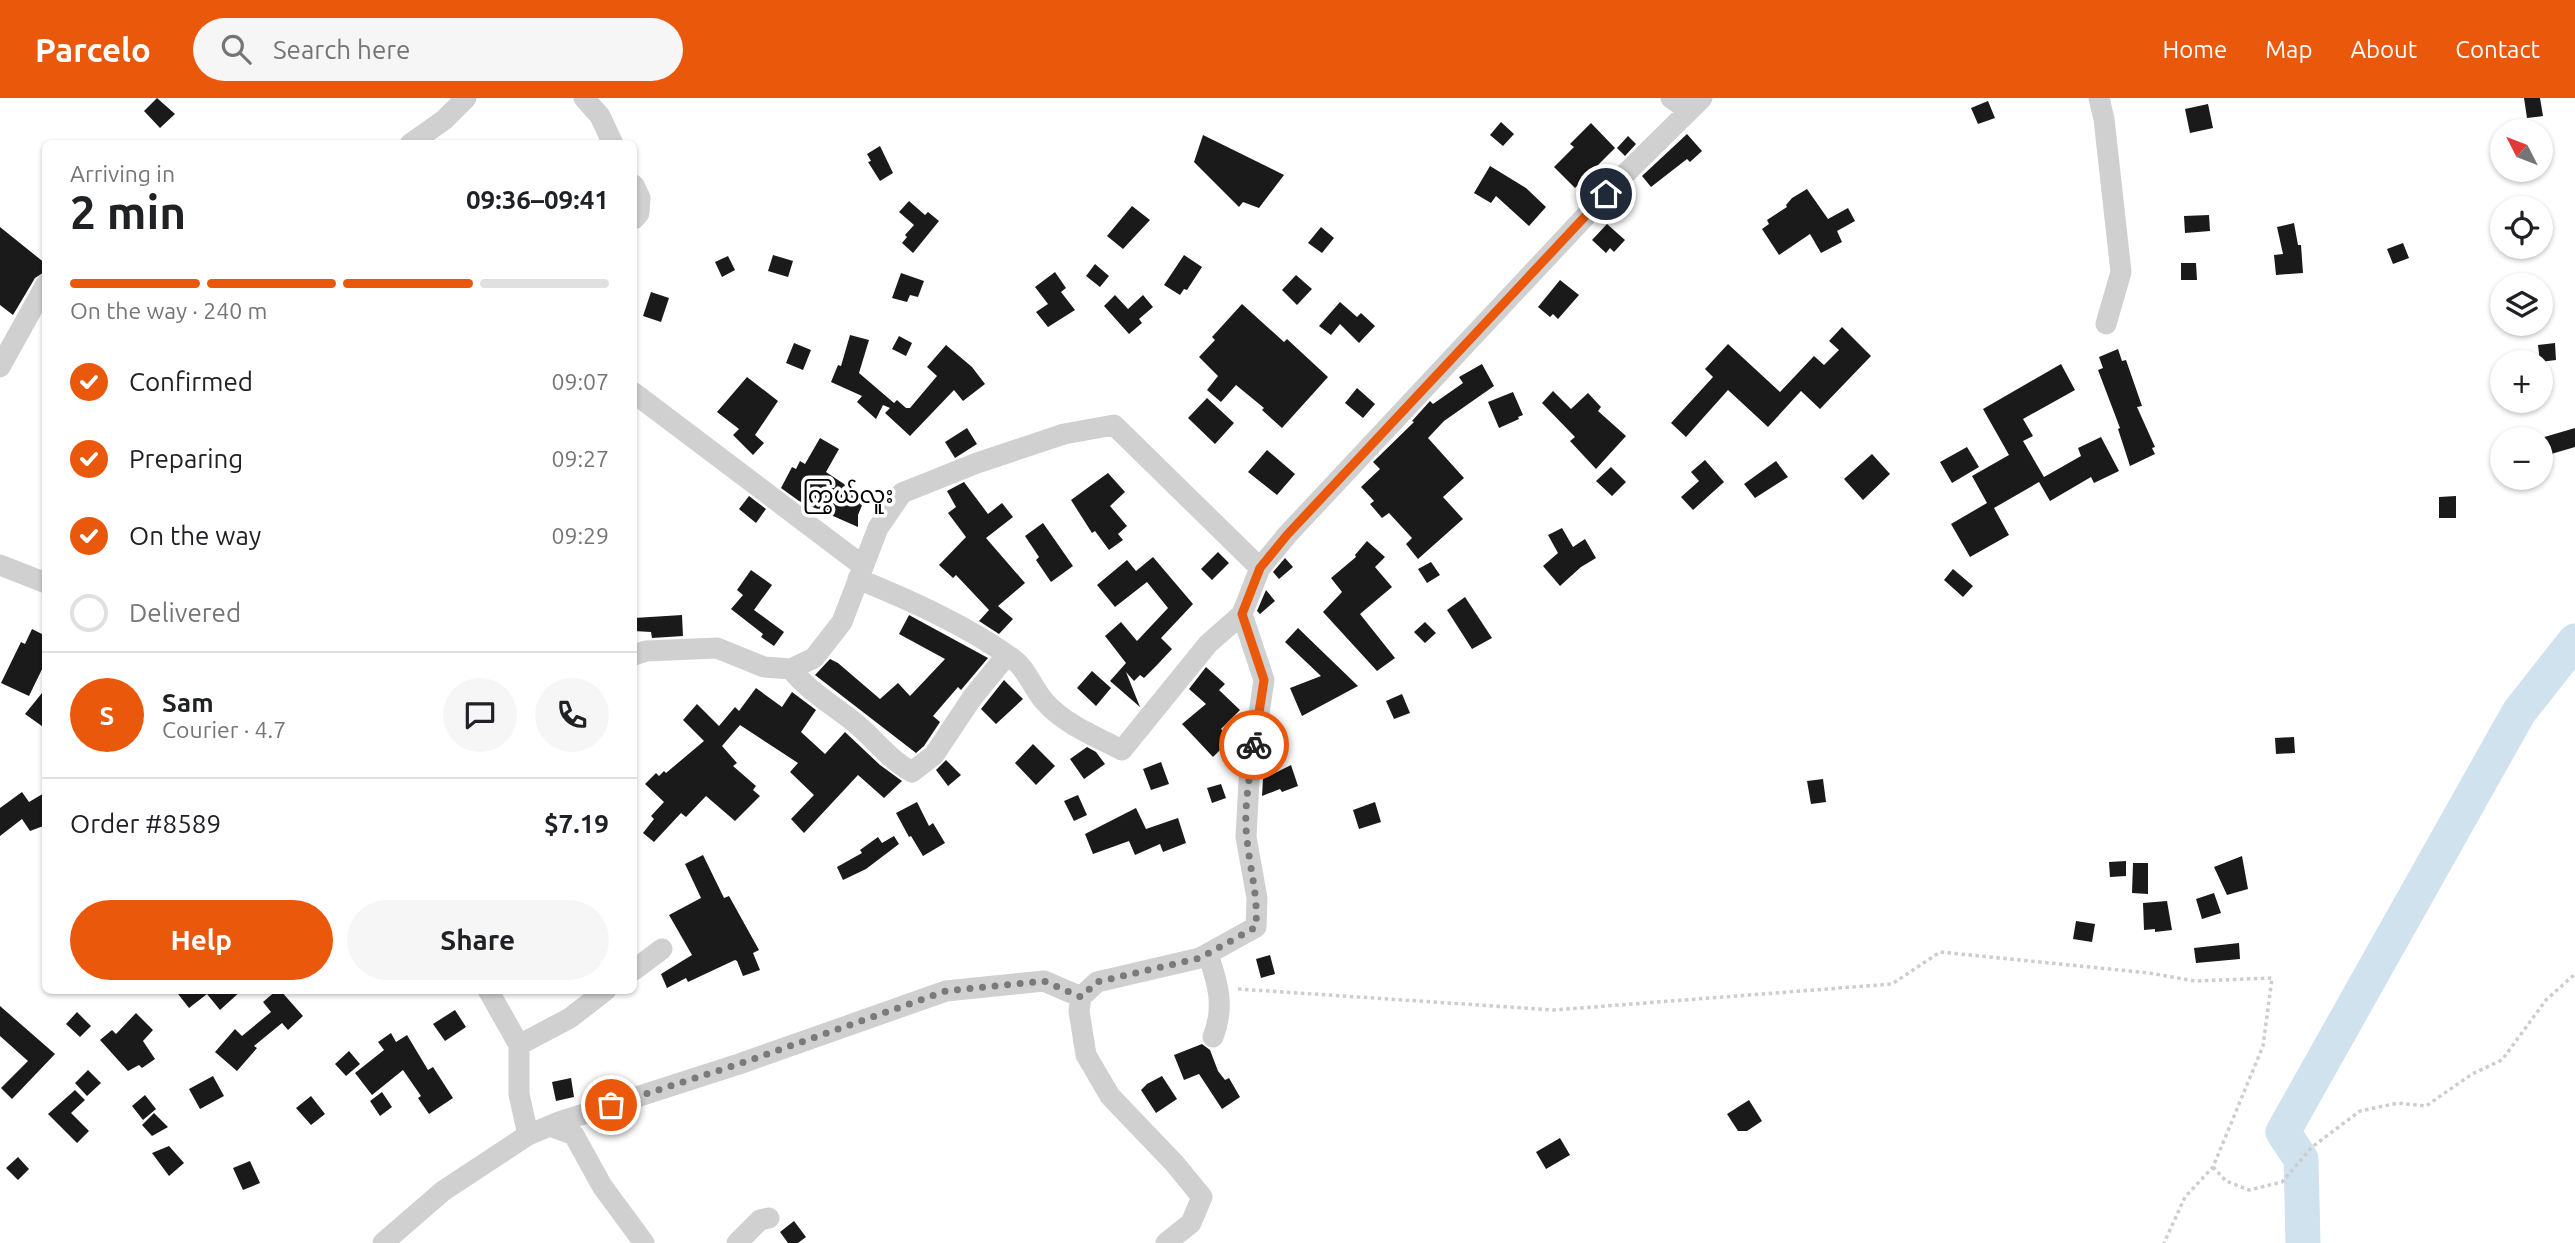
<!DOCTYPE html>
<meta charset="utf-8">
<style>
:root{--surface:#fff;--page:#f6f6f6;--text:#202124;--muted:#757577;--line:#e0e0e0;--accent:#ea580c}
body{margin:0;font-family:Ubuntu,"Noto Sans Myanmar",sans-serif;background:var(--page);color:var(--text);height:100vh;display:flex;flex-direction:column;font-size:26px;white-space:nowrap}
*{box-sizing:border-box;margin:0}
p{font-size:23px;color:var(--muted)}
.icon{flex:none;width:38px;height:38px;fill:none;stroke:currentColor;stroke-width:2;stroke-linecap:round;stroke-linejoin:round}
.map{position:relative;flex:1;overflow:hidden}
.side{position:absolute;left:42px;top:42px;width:595px;height:854px;display:flex;flex-direction:column;background:var(--surface);border-radius:10px;box-shadow:0 2px 5px #0004}
.side>*{flex:none}
.needle{width:46px;rotate:312deg}
.fabs{position:absolute;left:2490px;top:21px;display:grid;gap:14px}
.fabs a{display:grid;place-items:center;width:63px;height:63px;border-radius:50%;background:var(--surface);box-shadow:0 2px 5px #0004;font-size:35px}
.pin{position:absolute;display:grid;place-items:center;width:60px;height:60px;color:#fff;margin:-30px;border:4px solid #fff;border-radius:50%;box-shadow:0 2px 7px #0007}
.courier{position:absolute;display:grid;place-items:center;width:70px;height:70px;margin:-35px;border:5px solid #ea580c;border-radius:50%;background:#fff;color:#222;box-shadow:0 2px 9px #0007}
.headline em{font-style:normal;font-weight:600}
.headline div{display:flex;flex-direction:column-reverse}
.headline{display:flex;align-items:center;justify-content:space-between;height:119px;padding:0 28px}
h1{font-size:46px;font-weight:600;line-height:52px}
.bar{display:grid;grid-template-columns:repeat(4,1fr);gap:10px 7px;align-content:center;height:84px;padding:0 28px}
.bar i{height:9px;border-radius:5px;background:var(--line)}
.bar .current{background:var(--accent)}
.bar p{grid-column:span 4}
.line{display:flex;align-items:center;gap:18px;padding:0 28px;border-top:2px solid var(--line)}
.line div{flex:1}
.round{display:grid;place-items:center;flex:none;width:74px;height:74px;border-radius:37px;background:var(--page)}
ol{padding:0 28px;list-style:none}
li{display:flex;align-items:center;gap:21px;height:77px}
li p{margin-inline-start:auto}
li .icon{padding:7px;border-radius:50%;background:var(--accent);color:#fff;stroke-width:4}
li:last-child{color:var(--muted)}
li i{width:38px;height:38px;border:4px solid var(--line);border-radius:50%}
.action{display:flex;gap:14px;margin-top:auto;padding:14px 28px}
.action a{flex:1;height:80px;border-radius:42px;background:var(--accent);color:#fff;font-size:28px;font-weight:600;line-height:80px;text-align:center}
.action a+a{background:var(--page);color:var(--text)}
header{display:flex;align-items:center;gap:42px;box-sizing:border-box;height:98px;padding:0 35px;background:var(--accent);color:#fff}
header strong{font-size:33px}
nav{display:flex;gap:38px;margin-inline-start:auto;font-size:24px}
.search{width:490px;height:63px;background:var(--page);display:flex;align-items:center;gap:18px;box-sizing:border-box;padding:0 24px;border-radius:38px;color:var(--muted);font-size:26px}
.map>svg:first-child{display:block}
.lines{fill:none;stroke-linecap:round;stroke-linejoin:round}
.river{stroke:#cfe2ee;stroke-width:35}
.building{fill:#1a1a1a}
.path{stroke:#cdcdcd;stroke-width:3.5;stroke-dasharray:3.5 3.5;stroke-linecap:butt}
.street{stroke:#d0d0d0;stroke-width:21}
.done{stroke:#7a7a7a;stroke-width:7;stroke-dasharray:0 12.6}
.route{stroke:#ea580c;stroke-width:9}
.labels{text-anchor:middle;stroke-width:7;stroke-linejoin:round;paint-order:stroke}
.quarter-label{font-size:23px;fill:#000;stroke:#fff}
</style>
<header>
<strong>Parcelo</strong>
<div class="search"><svg class="icon" aria-label="search" viewBox="0 0 24 24"><circle cx="10" cy="10" r="6"/><path d="M15 15l6 6"/></svg>Search here</div>
<nav><a>Home</a><a>Map</a><a>About</a><a>Contact</a></nav>
</header>
<div class="map">
<svg width="2575" height="1145" viewBox="0 0 2575 1145">
<rect width="100%" height="100%" fill="#fff"/>
<g class="lines">
<path class="river" d="M2303 1145 2301 1061 2283 1034 2519 614 2575 543"/>
</g>
<path class="building" d="M157 0 175 16 160 30 144 13Z
M2524 0H2540L2543 18 2527 20Z
M1988 3 1995 20 1978 26 1971 10Z
M2208 6 2213 30 2190 35 2185 11Z
M1501 24 1514 36 1503 48 1490 37Z
M1591 25 1615 50 1575 90 1554 69 1574 49 1570 46Z
M1687 36 1702 53 1690 64 1687 61 1651 89 1642 78Z
M1203 37 1284 77 1259 110 1243 104 1239 109 1194 64Z
M1628 38 1636 46 1625 58 1617 50Z
M880 48 893 75 880 83 868 64 871 63 867 56Z
M1490 68 1526 90 1546 109 1529 128 1496 98 1491 105 1474 95Z
M1807 91 1828 121 1848 110 1855 123 1837 133 1842 144 1821 155 1810 136 1779 157 1762 131 1769 126 1767 122 1787 109 1786 107 1792 100Z
M909 103 925 117 928 114 939 123 913 155 902 145 907 139 905 137 914 127 899 114Z
M1132 108 1150 122 1123 151 1107 138Z
M2209 117 2210 133 2185 135 2184 118Z
M2294 125 2298 147H2301L2303 175 2276 177 2274 157 2283 156 2277 129Z
M1607 126 1625 142 1614 154 1610 150 1606 155 1592 142Z
M0 129 46 166V173L35 180 13 217 0 207Z
M1321 129 1334 140 1322 155 1308 145Z
M2403 145 2409 160 2393 166 2387 151Z
M773 157 793 163 788 179 768 173Z
M1184 157 1202 169 1187 192 1184 191 1180 197 1164 187Z
M728 158 735 172 722 179 715 164Z
M2181 165H2196L2197 182H2181Z
M1095 166 1109 178 1100 189 1086 178Z
M1055 174 1066 190 1061 194 1075 212 1048 229 1036 214 1048 206 1035 189Z
M901 175 924 183 918 199 910 197 907 204 892 200Z
M1296 177 1312 191 1297 207 1282 192Z
M1560 182 1579 197 1558 221 1553 216 1550 219 1538 209Z
M651 194 669 200 661 224 643 218Z
M1115 197 1128 211 1143 197 1153 209 1139 221 1142 225 1129 236 1104 208Z
M1340 204 1357 219 1361 215 1375 228 1359 245 1340 226 1331 237 1319 228Z
M1242 206 1284 244 1287 241 1328 279 1282 330 1262 312 1264 310 1236 287 1221 304 1207 292 1218 278 1199 259 1215 242 1212 239Z
M1842 229 1871 258 1820 311 1801 293 1768 329 1728 292 1686 339 1671 325 1713 279 1705 271 1728 246 1780 294 1814 258 1824 267 1819 272 1839 252 1829 243Z
M850 237 869 242 859 275 894 305 897 302 906 310H910L937 278 927 269 946 247 972 269 985 286 963 303 954 292 910 338 885 315 890 310 883 307 876 321 857 304 862 298 831 284 838 267 841 268Z
M899 238 912 245 906 258 892 251Z
M794 245 811 252 803 272 786 265Z
M2555 245 2556 262 2540 264 2538 247Z
M2118 251 2122 263 2126 262 2142 308 2137 309 2155 349 2152 350 2155 356 2130 368 2118 331 2120 330 2098 272 2103 270 2099 259Z
M1482 266 1494 288 1444 323 1428 340 1464 380 1443 399 1463 421 1418 461 1406 446 1412 440 1389 415 1382 420 1370 406 1374 403 1361 389 1380 371 1373 364 1414 324 1412 323 1430 303 1433 306 1463 285 1459 279Z
M2061 266 2075 292 2023 321 2033 338 2023 343 2044 379 2081 358 2078 350 2101 339 2119 373 2094 385 2091 379 2050 403 2039 384 1994 410 2009 437 1970 459 1951 426 1987 405 1972 378 2009 357 1983 311Z
M747 279 778 303 755 337 764 345 753 357 733 337 739 331 717 314Z
M1357 290 1375 306 1363 320 1345 305Z
M1553 293 1571 311 1588 295 1601 309 1598 313 1626 338 1596 371 1570 343 1575 339 1542 305Z
M1513 294 1523 317 1518 319 1519 321 1499 330 1488 304Z
M1207 300 1234 325 1215 346 1188 320Z
M967 330 977 346 955 360 945 344Z
M2575 330V349L2541 359V340Z
M820 340 839 351 826 374 865 400 858 417V429L799 403 781 390 792 369 796 371 800 363 805 366Z
M1967 349 1979 369 1952 385 1940 364Z
M1267 352 1295 376 1277 397 1248 374Z
M1872 356 1890 376 1863 402 1844 381Z
M1705 362 1724 384 1693 412 1681 399 1699 383 1691 374Z
M1776 363 1788 379 1755 400 1744 386Z
M1611 369 1626 384 1612 398 1596 383Z
M1108 375 1125 394 1110 408 1127 428 1118 436 1123 442 1109 452 1095 433 1092 435 1071 402Z
M964 384 988 416 1002 405 1013 419 986 440 1025 485 998 508 1013 521 999 536 979 523 989 512 956 477 953 480 939 467 966 439 948 415 956 409 947 393Z
M749 398 766 411 756 425 739 411Z
M2456 398V420H2439V399Z
M1043 425 1073 468 1051 484 1036 462 1039 459 1025 438Z
M1562 430 1573 449 1585 441 1596 460 1581 469 1560 488 1543 468 1558 455 1548 437Z
M1367 443 1385 459 1375 469 1392 489 1360 516 1395 560 1377 573 1323 514 1342 494 1331 480 1356 459 1355 457Z
M1218 454 1229 465 1212 482 1201 471Z
M1153 459 1193 506 1161 540 1172 551 1157 567 1144 580 1140 577 1134 583 1126 574 1140 609 1110 583 1126 565 1105 538 1121 524 1137 543 1168 510 1147 484 1115 509 1097 487 1127 462 1136 473Z
M1285 460 1293 469 1279 481 1273 474Z
M1431 464 1440 477 1427 485 1418 471Z
M1953 471 1973 488 1963 499 1944 482Z
M751 472 772 487 754 512 784 534 774 548 761 539 763 536 731 511 743 497 737 492Z
M1266 492 1275 503 1260 516 1257 513Z
M1465 499 1492 540 1472 551 1447 512Z
M682 517 683 538 652 540 651 534 634 533V520Z
M909 517 988 560 961 592 958 589 933 618 940 624 924 648 916 655 815 577 830 561 838 565 880 601 898 585 910 598 945 561 899 536Z
M1425 524 1436 535 1425 545 1414 534Z
M1298 530 1358 588 1302 618 1290 590 1321 578 1285 544Z
M32 531 46 538V563L29 598 1 585 21 544 25 546Z
M1206 569 1225 586 1219 592 1240 612 1221 631 1231 641 1213 659 1182 626 1206 606 1189 591Z
M1092 573 1111 590 1096 608 1077 590Z
M1004 582 1023 601 996 626 981 611Z
M46 590V631L25 616Z
M756 590 782 609 792 594 816 612 801 634 825 656 845 634 880 667 902 683 884 700 858 677 804 735 791 721 814 697 790 674 798 665 740 627 722 648 737 665 733 668 756 688 753 692 760 698 735 723 706 698 686 719 681 715 654 744 643 735 654 721 651 718 664 704 645 686 656 675 659 678 664 673 666 675 704 643 683 622 697 606 719 628 735 609 739 613Z
M1402 596 1410 615 1394 621 1386 603Z
M2294 639 2295 655 2276 656 2275 640Z
M1033 646 1055 668 1036 687 1015 665Z
M1087 649 1096 654 1105 666 1084 681 1070 661Z
M946 662 961 677 948 688 936 672Z
M1161 664 1169 686 1151 692 1143 671Z
M1291 667 1298 688 1282 694 1280 691 1262 698 1263 681Z
M1823 681 1826 704 1811 706 1807 683Z
M1221 686 1226 700 1212 705 1207 690Z
M22 694 29 704 46 694V727L30 733 22 721 0 738V710Z
M1078 697 1087 717 1074 723 1064 703Z
M917 704 929 728 933 725 945 745 923 758 911 738 909 739 896 715Z
M1375 704 1381 724 1359 731 1353 712Z
M1136 710 1146 731 1178 720 1186 745 1163 754 1160 746 1135 757 1129 743 1093 756 1085 736Z
M894 738 899 746 866 771 843 782 837 769 862 755 860 752 878 739 882 745Z
M703 757 724 800 729 798 759 852 753 855 760 872 743 878 737 863 735 862 688 884 686 880 667 890 661 876 692 857 669 817 701 800 685 766Z
M2242 758 2248 791 2227 797 2214 769Z
M2126 763V778L2110 779 2109 764Z
M2133 765H2148V796L2132 795Z
M2214 795 2221 815 2202 821 2196 801Z
M2167 803 2172 832 2155 834V831L2144 832 2143 805Z
M2076 823 2095 826 2092 844 2073 841Z
M2239 845 2240 861 2196 865 2194 850Z
M1270 857 1275 876 1261 880 1256 861Z
M175 892H242L220 912 207 896 189 910Z
M277 892H280L303 918 288 932 282 925 254 948 257 950 237 973 215 954 235 931 242 938 271 914 263 904Z
M0 908 55 956 12 1001 1 990 28 963 0 938Z
M455 912 466 929 445 943 433 926Z
M77 914 91 928 80 939 66 926Z
M136 915 153 932 143 943 155 961 142 970 139 967 128 973 100 942 112 932 116 936Z
M391 935 396 944 407 937 428 972 433 969 453 1000 429 1016 418 1000 421 998 403 972 372 997 355 975 384 952 378 944Z
M1202 946 1210 952 1218 973 1225 982 1229 980 1240 999 1222 1011 1199 976 1184 982 1174 957Z
M349 953 360 966 346 978 335 966Z
M88 972 101 985 87 998 75 985Z
M213 978 224 998 200 1011 189 991Z
M1162 978 1177 1001 1156 1015 1141 992 1147 986Z
M571 980 574 999 556 1003 552 984Z
M75 992 85 1002 71 1015 89 1033 77 1045 48 1016Z
M382 994 392 1009 380 1018 370 1003Z
M145 997 156 1011 143 1022 132 1008Z
M311 998 325 1016 311 1027 296 1010Z
M1749 1002 1762 1023 1747 1033H1738L1727 1016Z
M154 1015 168 1029 152 1038 142 1027Z
M1560 1040 1570 1057 1546 1071 1536 1054Z
M169 1048 184 1065 169 1078 152 1055Z
M18 1059 29 1071 18 1082 6 1070Z
M250 1063 260 1085 243 1092 233 1070Z
M794 1123 806 1139 798 1145H788L780 1134Z"/>
<g class="lines">
<path class="path" d="M1238 891 1554 912 1892 886 1940 854 2149 875 2195 883 2272 880 2263 948 2213 1069 2185 1099 2164 1145
M2213 1069 2226 1083 2249 1092 2282 1084 2312 1049 2360 1013 2398 1005 2426 1008 2472 976 2502 962 2546 902 2575 876"/>
<path class="street" d="M584 0 600 18 613 46
M1671 0 1689 13
M2099 0 2104 21 2121 174 2106 226
M410 46 444 22 466 0
M634 87 640 100 639 115 634 121
M0 269 46 186
M634 295 863 468
M0 467 46 485
M858 481C912 503 965 527 1012 560 1026 570 1033 590 1044 603 1064 626 1096 639 1122 652L1208 546 1242 516
M634 557 646 553 717 550 764 569 791 571 814 560 842 524 878 430 902 395 977 365 1064 336 1114 327 1260 470 1287 437 1625 76 1702 0
M791 571C808 593 833 607 854 624 874 640 889 662 912 674L934 657 972 600 1007 557
M1208 856C1218 886 1225 909 1213 939
M634 872 662 851
M488 892 519 947V996L528 1037
M519 947 570 920 606 892
M550 1028 574 1037 602 1088 644 1145
M383 1145 443 1093 528 1037 559 1024 739 966 946 893 1044 883 1081 899
M737 1145 760 1122 769 1120
M1166 1145 1191 1125 1202 1099 1175 1066 1110 998 1086 957 1079 913 1081 899 1097 884 1200 860 1256 829 1257 800 1246 739 1249 683 1264 582 1242 516 1260 470"/>
</g>
<g class="lines">
<path class="done" d="M611 1007 739 966 946 893 1044 883 1081 899 1097 884 1200 860 1256 829C1258 795 1250 773 1247 741 1243 711 1250 677 1254 647"/>
<path class="route" d="M1254 647 1264 582 1242 516 1260 470 1287 437 1606 96"/>
</g>
<g class="labels">
<g class="quarter-label">
<text x="848" y="405">ကြွယ်လူး</text>
</g>
</g>
</svg>
<div class="fabs">
<a><svg class="needle" viewBox="-14 -14 28 28"><path d="M0-13l5 13h-10z" fill="#e53935"/><path d="M0 13l5-13h-10z" fill="#757577"/></svg></a>
<a><svg class="icon" aria-label="locate" viewBox="0 0 24 24"><circle cx="12" cy="12" r="6"/><path d="M12 2v4M12 18v4M2 12h4M18 12h4"/></svg></a>
<a><svg class="icon" aria-label="layers" viewBox="0 0 24 24"><path d="M12 4l9 5-9 5-9-5zM3 14l9 5 9-5"/></svg></a>
<a>+</a>
<a>−</a>
</div>
<div class="pin" style="left:611px;top:1007px;background:#ea580c"><svg class="icon" aria-label="bag" viewBox="0 0 24 24"><path d="M5 8h14l-1 12H6zM9 8a3 3 0 0 1 6 0"/></svg></div>
<div class="pin" style="left:1606px;top:96px;background:#1f2937"><svg class="icon" aria-label="home" viewBox="0 0 24 24"><path d="M3 11l9-7 9 7M6 9v11h12V9"/></svg></div>
<div class="courier" style="left:1254px;top:647px"><svg class="icon" aria-label="bike" viewBox="0 0 24 24"><circle cx="6" cy="16" r="4"/><circle cx="18" cy="16" r="4"/><path d="M6 16l4-8h5l3 8M10 8l3 8H6M13 5h3"/></svg></div>
<section class="side">
<div class="headline"><div><h1>2 min</h1><p>Arriving in</p></div><em>09:36–09:41</em></div>
<div class="bar"><i class="current"></i><i class="current"></i><i class="current"></i><i></i><p>On the way · 240 m</p></div>
<ol>
<li><svg class="icon" aria-label="check" viewBox="0 0 24 24"><path d="M5 12l5 5 9-10"/></svg>Confirmed<p>09:07</p></li>
<li><svg class="icon" aria-label="check" viewBox="0 0 24 24"><path d="M5 12l5 5 9-10"/></svg>Preparing<p>09:27</p></li>
<li><svg class="icon" aria-label="check" viewBox="0 0 24 24"><path d="M5 12l5 5 9-10"/></svg>On the way<p>09:29</p></li>
<li><i></i>Delivered</li>
</ol>
<div class="line" style="height:126px"><b class="round" style="background:var(--accent);color:#fff">S</b><div><b>Sam</b><p>Courier · 4.7</p></div><a class="round"><svg class="icon" aria-label="chat" viewBox="0 0 24 24"><path d="M4 5h16v11H9l-5 4z"/></svg></a><a class="round"><svg class="icon" aria-label="phone" viewBox="0 0 24 24"><path d="M5 4h4l2 5-3 2q2 4 5 5l2-3 5 2v4C11 20 4 13 5 4z"/></svg></a></div>
<div class="line" style="height:91px"><div>Order #8589</div><b>$7.19</b></div>
<div class="action"><a>Help</a><a>Share</a></div>
</section>
</div>
